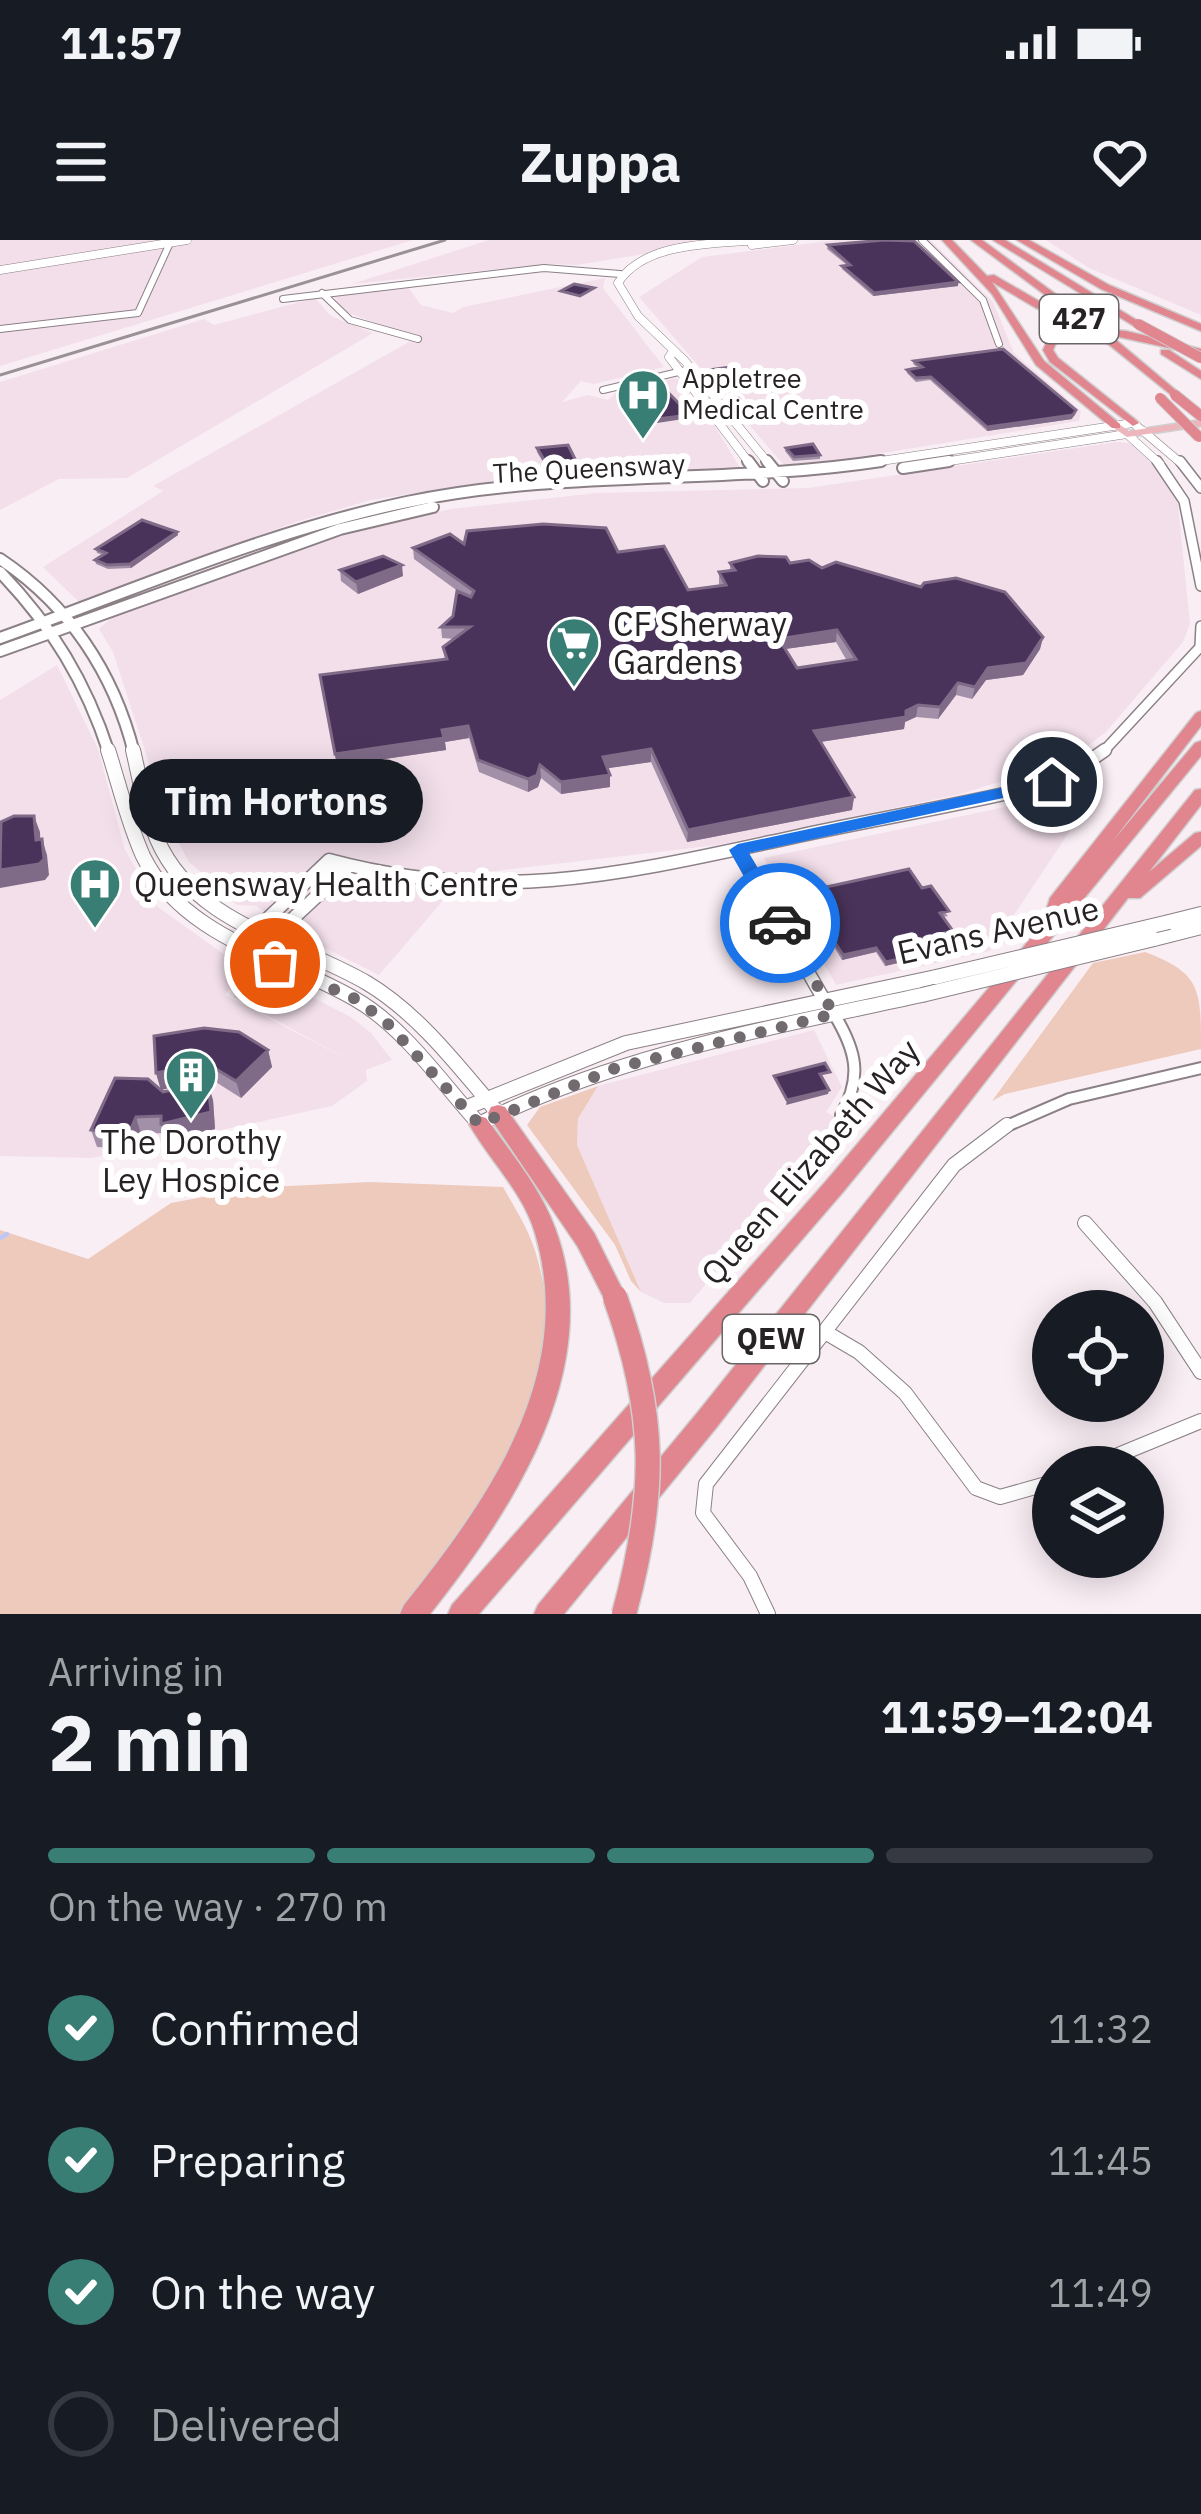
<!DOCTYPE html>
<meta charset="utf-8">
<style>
:root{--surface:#171b24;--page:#242831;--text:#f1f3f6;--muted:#9ea1a6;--line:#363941;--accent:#397e75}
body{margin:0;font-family:"IBM Plex Sans",sans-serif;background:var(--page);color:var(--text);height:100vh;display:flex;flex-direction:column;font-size:45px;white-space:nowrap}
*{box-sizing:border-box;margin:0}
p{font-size:39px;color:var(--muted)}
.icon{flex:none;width:66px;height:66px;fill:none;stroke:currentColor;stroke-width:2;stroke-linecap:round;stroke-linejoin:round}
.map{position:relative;height:1374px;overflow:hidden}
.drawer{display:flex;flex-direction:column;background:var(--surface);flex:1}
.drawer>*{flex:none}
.tools{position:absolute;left:1032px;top:1050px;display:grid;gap:24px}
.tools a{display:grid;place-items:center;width:132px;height:132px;border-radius:50%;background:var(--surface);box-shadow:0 6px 30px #0003;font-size:60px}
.pin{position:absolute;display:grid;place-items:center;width:102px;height:102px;color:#fff;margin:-51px;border:6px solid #fff;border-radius:50%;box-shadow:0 3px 12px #0007}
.courier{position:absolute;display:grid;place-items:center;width:120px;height:120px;margin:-60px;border:9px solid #1a73e8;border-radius:50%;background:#fff;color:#222;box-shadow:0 3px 15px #0007}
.bubble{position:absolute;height:84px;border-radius:42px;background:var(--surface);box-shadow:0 6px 30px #0003;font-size:39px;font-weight:700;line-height:84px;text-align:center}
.overview em{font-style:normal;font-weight:700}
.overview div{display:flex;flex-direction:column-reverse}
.overview{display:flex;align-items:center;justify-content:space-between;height:204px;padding:0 48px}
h1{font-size:78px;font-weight:700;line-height:90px}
.bar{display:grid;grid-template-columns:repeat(4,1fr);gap:18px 12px;align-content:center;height:144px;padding:0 48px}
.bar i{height:15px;border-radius:9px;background:var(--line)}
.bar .on{background:var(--accent)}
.bar p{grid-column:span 4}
ol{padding:0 48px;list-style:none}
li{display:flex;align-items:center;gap:36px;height:132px}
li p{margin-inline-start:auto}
li .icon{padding:12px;border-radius:50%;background:var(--accent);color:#fff;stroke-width:4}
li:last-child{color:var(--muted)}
li i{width:66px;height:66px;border:6px solid var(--line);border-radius:50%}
.status{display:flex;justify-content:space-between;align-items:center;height:84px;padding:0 60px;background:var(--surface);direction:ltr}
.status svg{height:33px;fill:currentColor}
header{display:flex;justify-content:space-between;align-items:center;height:156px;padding:0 48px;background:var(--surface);font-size:54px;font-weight:700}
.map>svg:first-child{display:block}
.built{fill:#f2dfea}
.green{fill:#edcabb}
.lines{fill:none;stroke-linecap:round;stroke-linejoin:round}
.stream{stroke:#bec6f7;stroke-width:4.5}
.minor-far2-casing{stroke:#8b8086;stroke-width:8}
.minor-far1-casing{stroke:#8b8086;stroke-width:14}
.minor-casing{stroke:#8b8086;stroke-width:16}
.tertiary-far2-casing{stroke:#8b8086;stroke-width:9}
.tertiary-far1-casing{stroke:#8b8086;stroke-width:12}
.tertiary-casing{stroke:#8b8086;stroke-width:15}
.secondary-far2-casing{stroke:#8b8086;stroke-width:9}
.secondary-far1-casing{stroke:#8b8086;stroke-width:14}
.secondary-casing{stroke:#8b8086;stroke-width:16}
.primary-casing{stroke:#cfcfcf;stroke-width:3}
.motorway-casing{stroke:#cfcfcf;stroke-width:3}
.minor-far2{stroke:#fff;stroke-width:6}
.minor-far1{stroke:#fff;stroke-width:10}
.minor{stroke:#fff;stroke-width:14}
.tertiary-far2{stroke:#fff;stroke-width:8}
.tertiary-far1{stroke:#fff;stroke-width:9}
.tertiary{stroke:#fff;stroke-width:12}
.secondary-far2{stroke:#fff;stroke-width:8}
.secondary-far1{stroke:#fff;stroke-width:10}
.secondary{stroke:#fff;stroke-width:14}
.primary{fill:#edb6bc;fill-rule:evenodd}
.motorway{fill:#e1858f;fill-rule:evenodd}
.rail{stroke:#999195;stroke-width:3}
.secondary-bridge-casing{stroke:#8b8086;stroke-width:16;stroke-linecap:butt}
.motorway-bridge-far1-casing{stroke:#cfcfcf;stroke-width:12;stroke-linecap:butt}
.motorway-bridge-casing{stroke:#cfcfcf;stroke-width:27;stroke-linecap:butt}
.secondary-bridge{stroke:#fff;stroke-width:14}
.motorway-bridge-far1{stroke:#e1858f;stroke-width:10}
.motorway-bridge{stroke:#e1858f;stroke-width:24}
.wall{fill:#a290a8;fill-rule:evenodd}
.shaded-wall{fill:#7f6b88}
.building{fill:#4a335a;stroke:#7f6b88;stroke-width:3;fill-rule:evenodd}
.route{fill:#1a73e8}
.done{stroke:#716a6e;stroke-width:12;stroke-dasharray:0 21.6}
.labels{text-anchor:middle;stroke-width:12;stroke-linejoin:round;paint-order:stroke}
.far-poi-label{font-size:27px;fill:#272325;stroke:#fff;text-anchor:start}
.far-street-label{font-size:27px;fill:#272325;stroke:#fff}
.shield{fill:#fff;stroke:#686566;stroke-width:3}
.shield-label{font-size:30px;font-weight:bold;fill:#272325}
.poi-label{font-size:33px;fill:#272325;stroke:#fff;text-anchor:start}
.street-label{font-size:33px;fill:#272325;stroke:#fff}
</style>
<div class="status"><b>11:57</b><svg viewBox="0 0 49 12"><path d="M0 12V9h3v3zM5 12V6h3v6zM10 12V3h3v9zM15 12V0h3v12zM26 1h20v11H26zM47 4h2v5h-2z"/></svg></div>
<header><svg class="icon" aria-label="menu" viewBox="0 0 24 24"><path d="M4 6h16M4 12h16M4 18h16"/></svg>Zuppa<svg class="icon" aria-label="heart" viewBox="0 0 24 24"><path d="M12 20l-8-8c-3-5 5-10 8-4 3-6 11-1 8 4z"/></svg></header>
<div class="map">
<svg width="1201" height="1374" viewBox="0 0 1201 1374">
<rect width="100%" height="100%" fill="#faeef5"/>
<path class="built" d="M0 0H413L0 126Z
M489 0H730L577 25 550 24 352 44Z
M836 0H930L993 62 1014 113 1081 171 1079 181 797 227 783 224 639 57 702 17Z
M1046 0H1201V75L1089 28Z
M605 38 603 48 664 127 594 144 581 141 562 162 588 155 608 160 619 150 677 138 710 178 740 228 527 236 371 260 296 282 79 362 43 327 163 251 153 246 416 98 346 72 332 55 408 47 421 65 453 73 463 67Z
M315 58 331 76 373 93 127 238 59 239 0 270V142L204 79 214 85Z
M1116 202 1129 203 1145 214 1177 255 1190 384 1183 402 1106 492 1069 520 961 554 718 605 452 636 441 663 379 735 309 700 256 666 237 665 189 622 169 585 113 412 99 389 112 377 326 300 450 269 596 253 808 248Z
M57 425 98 509 125 610 158 667 222 713 249 725 225 755 358 825 233 757 251 737 268 735 351 777 371 793 392 820 366 830 367 841 332 866 92 918 0 916V460Z
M1099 547 990 711 836 745 764 618Z
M814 790 842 847 826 872 843 881 690 1063H664L641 1052 577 905 578 880 598 846Z"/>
<path class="green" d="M1145 712C1201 733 1201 749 1201 809L1005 854 992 861 1093 723Z
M598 846 578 879 577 905 641 1052 631 1041 615 1005 527 885 540 867Z
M370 942 503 947C513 965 526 985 533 1005 583 1145 474 1268 398 1374H0V990L88 1019 171 963 251 948Z"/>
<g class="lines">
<path class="stream" d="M0 998 7 994"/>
<g class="minor-far2-casing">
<path id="minor-far2" d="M922 0 983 60 999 104
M322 53 350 80 418 99
M283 59 544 28 620 34
M0 89 138 73 170 3
M603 150 691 129"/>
</g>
<g class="minor-far1-casing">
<path id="minor-far1" d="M834 774C856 810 863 837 841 875
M1002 888 1069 859 1201 828"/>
</g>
<g class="minor-casing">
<path id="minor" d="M1085 983 1155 1062 1201 1132
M825 1092 859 1112 905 1153 976 1248 1000 1257 1053 1242
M1089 1227 1201 1181
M768 1374 750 1336 703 1273 706 1244 954 925 1007 885"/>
</g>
<g class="tertiary-far2-casing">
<path id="tertiary-far2" d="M1143 191 1182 224
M1127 194 1160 224"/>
</g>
<g class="tertiary-far1-casing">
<path id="tertiary-far1" d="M1157 221 1184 261 1201 346
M1180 221 1201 248
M1200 406 1201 386
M1102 513 1201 406"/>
</g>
<g class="tertiary-casing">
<path id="tertiary" d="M738 610 827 765
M239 706 329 620C499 666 631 632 798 596 872 580 948 567 1022 550L1075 531 1105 510
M255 714 348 627"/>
</g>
<g class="secondary-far2-casing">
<path id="secondary-far2" d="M760 0C716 4 644 1 618 43L638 76 685 121 769 224
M752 5 793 0
M0 30 187 0
M672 113 669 117 750 224
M861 224 1133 183 1143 191
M930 224 1127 194"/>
</g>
<g class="secondary-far1-casing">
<path id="secondary-far1" d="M748 221 763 241
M767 221 783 241
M903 228 949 221
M0 319C69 365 114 433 134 513
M0 332C52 386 86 442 109 513
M0 398C134 350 268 291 407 262 563 229 724 245 881 221
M0 411 340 289 433 267"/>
</g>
<g class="secondary-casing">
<path id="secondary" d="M108 510C119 544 128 583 143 616 183 698 283 717 355 759 404 787 442 843 479 884 619 814 770 788 922 755
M133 510C140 540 145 571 157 599 194 685 294 700 367 743 419 774 459 827 498 873
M1169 682 1201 674
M1154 699 1201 687
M465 868 626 803 936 737"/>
</g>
<g class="primary-casing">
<path id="primary" d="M1201 180V186L1127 197 1111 186 1119 184 1129 191Z"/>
</g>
<g class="motorway-casing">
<path id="motorway" d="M942 0H952L987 36 994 35 1044 64 1095 80V84L1091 85 1036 68 992 42 1044 121 1120 184V188H1112L1036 125 992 54Z
M971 0H982L1065 61 1056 63Z
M993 0H1005L1143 84 1134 86Z
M1017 0H1029L1109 45 1201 84V91L1101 49Z
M1088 88 1126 91 1201 109V115L1110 95 1179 153 1181 155 1175 158 1102 99 1104 94 1072 97 1056 103 1053 110 1058 118 1137 181 1139 183 1133 186 1050 122 1043 110 1048 99Z
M1161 110H1169L1201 131V139L1161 114Z
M1201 471V486L1112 602 1195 503 1201 501V516L843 952 479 1374H448L452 1365 827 940 1041 686 1050 658 1196 473Z
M1201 549V565L1149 632 1195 593 1201 592V606L1140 658H1128L716 1188 564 1374H534L538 1365 698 1172 1195 550Z
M498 865 505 867 594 993 626 1057 623 1064 615 1067 607 1064 578 1007 491 879 488 873 491 867Z
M479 876 486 878C511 913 540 947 555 988 607 1127 513 1269 430 1374H400L404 1365C488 1260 577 1135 535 993 523 952 490 921 469 884L472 878Z"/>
</g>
<use href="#minor-far2" class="minor-far2"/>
<use href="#minor-far1" class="minor-far1"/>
<use href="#minor" class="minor"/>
<use href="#tertiary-far2" class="tertiary-far2"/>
<use href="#tertiary-far1" class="tertiary-far1"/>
<use href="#tertiary" class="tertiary"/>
<use href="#secondary-far2" class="secondary-far2"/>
<use href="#secondary-far1" class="secondary-far1"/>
<use href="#secondary" class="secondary"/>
<use href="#primary" class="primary"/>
<use href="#motorway" class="motorway"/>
<path class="rail" d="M0 135 445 0"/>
<g class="secondary-bridge-casing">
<path id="secondary-bridge" d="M936 737 1169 682
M922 755 1154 699"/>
</g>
<g class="motorway-bridge-far1-casing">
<path id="motorway-bridge-far1" d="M1060 61 1106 97
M1138 84 1201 118
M1175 155 1201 176
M1160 158 1199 197"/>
</g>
<g class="motorway-bridge-casing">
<path id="motorway-bridge" d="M615 1057C657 1174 657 1254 624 1374"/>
</g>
<use href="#secondary-bridge" class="secondary-bridge"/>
<use href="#motorway-bridge-far1" class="motorway-bridge-far1"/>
<use href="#motorway-bridge" class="motorway-bridge"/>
</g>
<path class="wall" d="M828 5 958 42V46L873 56 842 29V26L847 25 827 9Z
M914 121 1074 173 1075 174 1072 179 987 191 930 140 916 142 907 133V130L918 128 913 124Z
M537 208 576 221V225L546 227 537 212Z
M786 208 820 215V219L793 221 785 211Z
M177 292 178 295 131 328 108 329 96 324 95 320 103 315 97 313 96 309Z
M464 304 618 312 688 350 719 346V332L730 331V323H790L822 328 1043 397 1040 409 1023 435 986 440 972 459 956 455 938 479 916 477 905 482 904 489 821 502 854 557 852 570 687 602 651 522 607 528 610 547 561 554 541 538 538 547 528 552 479 532 469 498 445 502 446 510 337 526 320 435 445 419 443 407 455 399 442 398 441 387 453 376 459 352 414 319 413 308ZM836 402 847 421 797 428 785 409Z
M340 330 403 336 358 354 341 341Z
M922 648 948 676 943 677 952 695 910 705 916 715 915 719 885 726 876 712 842 720 803 656V652Z
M254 745 298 754 299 758 287 766 255 749Z
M268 810 272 827 241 858 211 839 161 850 156 833Z
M163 852 213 860 215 889 167 901 164 893 141 894 135 909 97 907 91 890Z"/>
<path class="shaded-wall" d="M958 42V46L873 56 874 53Z
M738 136V139L716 142V139Z
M690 175V178L657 183V179Z
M1073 175 1072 179 987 191V187Z
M177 292 178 295 131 328 130 324Z
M402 325 403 336 358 354 356 342Z
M837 390 836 402 778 410 779 399Z
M1043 397 1040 409 1023 435 986 440 972 459 975 447 988 428Z
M958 443 956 455 938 479 940 467Z
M918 465 916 477 905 482 904 489 813 503 814 491 906 471Z
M468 486 469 498 445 502 446 510 337 526 335 514 442 490Z
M651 509V522L603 529V517Z
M540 525 541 538 538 547 528 552V539Z
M610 535V547L561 554V542Z
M854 557 852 570 687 602 688 590Z
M34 576 40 592 41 616 36 600Z
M42 599 47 615 49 635 45 640 0 648V630Z
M953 691 952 695 907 706 908 702Z
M876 708V712L842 720 843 715Z
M916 715 915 719 885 726 886 722Z
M298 754 299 758 287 766 286 762Z
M268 810 272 827 241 858 236 841Z
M206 823 211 839 161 850 156 833Z
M208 843 213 860 215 889 167 901 161 884Z
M829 850 828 854 786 865 787 860Z
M136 877 141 894 135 909 129 893Z"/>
<path class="building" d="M884 0 914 1 958 42 874 53 842 26 850 25 828 5Z
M574 44 594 48 580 56 561 51Z
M1003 109 1076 170 1073 175 987 187 931 137 916 138 907 130 922 127 914 121Z
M730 127 738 136 716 139 708 130Z
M662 146 690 175 657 179 639 157Z
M813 204 820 215 794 217 786 208Z
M568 205 576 221 546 223 537 208Z
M142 280 177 292 130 324 107 325 95 320 106 313 96 309Z
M543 284 606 288 618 312 664 306 688 350 726 345 719 332 735 330 730 323 758 316 786 317 790 323 809 320 822 328 836 322 921 347 924 343 956 338 1005 352 1043 397 1026 423 988 428 975 447 958 443 940 467 918 465 906 471V477L814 491 854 557 688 590 651 509 603 517 610 535 561 542 540 525 537 535 528 539 478 520 468 486 442 490 444 498 335 514 320 435 447 419 443 407 470 387H441L453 376 457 351 471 357 474 351 413 308 450 294 464 304 467 291ZM837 390 856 419 797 428 779 399Z
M383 316 402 325 356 342 340 330Z
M14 576H34L36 600 42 599 44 619 39 624 0 630 1 582Z
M909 629 922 648 931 646 949 671 940 673 953 691 908 702 916 715 886 722 876 708 843 715 803 652Z
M265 738 298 754 286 762 254 745Z
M204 788 239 792 268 810 236 841 206 823 156 833 154 796Z
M825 823 830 832 820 834 829 850 787 860 774 836Z
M115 838 148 839 163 852 208 843 211 872 161 884V876L136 877 129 893 91 890Z"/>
<path class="route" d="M1052 537 1059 539V546L749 613 790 683 780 690 773 688 729 610 738 604Z"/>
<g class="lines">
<path class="done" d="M275 723 358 760 388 784 479 884 616 828 834 774 780 683"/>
</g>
<defs>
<g id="hospital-pin" transform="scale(2.7)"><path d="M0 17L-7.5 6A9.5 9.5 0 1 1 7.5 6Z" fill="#397e75" stroke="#fff"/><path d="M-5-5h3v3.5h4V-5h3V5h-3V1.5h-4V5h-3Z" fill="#fff"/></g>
<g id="supermarket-pin" transform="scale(2.7)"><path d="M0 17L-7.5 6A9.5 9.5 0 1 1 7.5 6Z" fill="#397e75" stroke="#fff"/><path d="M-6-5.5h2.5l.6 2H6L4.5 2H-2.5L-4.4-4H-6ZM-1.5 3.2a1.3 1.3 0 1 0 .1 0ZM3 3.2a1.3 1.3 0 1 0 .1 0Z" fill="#fff"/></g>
<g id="building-pin" transform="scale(2.7)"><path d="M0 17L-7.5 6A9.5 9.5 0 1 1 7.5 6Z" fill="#397e75" stroke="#fff"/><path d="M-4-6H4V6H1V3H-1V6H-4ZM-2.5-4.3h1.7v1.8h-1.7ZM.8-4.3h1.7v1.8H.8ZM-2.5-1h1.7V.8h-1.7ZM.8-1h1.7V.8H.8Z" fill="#fff"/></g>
</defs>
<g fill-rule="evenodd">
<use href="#hospital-pin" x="643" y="155"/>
<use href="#supermarket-pin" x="574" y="403"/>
<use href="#hospital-pin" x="95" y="644"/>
<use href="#building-pin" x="191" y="835"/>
</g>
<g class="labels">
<g class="far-poi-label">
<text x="682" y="148">Appletree<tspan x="682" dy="31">Medical Centre</tspan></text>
</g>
<g class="far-street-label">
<text transform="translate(589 229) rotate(-3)" y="9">The Queensway</text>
</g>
<g class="shield">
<rect x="1040" y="55" width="78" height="48" rx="9"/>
<rect x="723" y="1075" width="96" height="48" rx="9"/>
</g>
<g class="shield-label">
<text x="1079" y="89">427</text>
<text x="771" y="1109">QEW</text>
</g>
<g class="poi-label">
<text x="613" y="396">CF Sherway<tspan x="613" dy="38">Gardens</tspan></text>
<text x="134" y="656">Queensway Health Centre</text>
<text x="191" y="914" text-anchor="middle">The Dorothy<tspan x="191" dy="38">Ley Hospice</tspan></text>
</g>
<g class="street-label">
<text transform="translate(998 690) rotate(-13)" y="12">Evans Avenue</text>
<text transform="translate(810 922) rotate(-49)" y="12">Queen Elizabeth Way</text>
</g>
</g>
</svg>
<div class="tools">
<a><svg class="icon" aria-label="locate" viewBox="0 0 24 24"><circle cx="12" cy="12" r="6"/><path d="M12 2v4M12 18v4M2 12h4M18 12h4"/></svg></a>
<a><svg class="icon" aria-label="layers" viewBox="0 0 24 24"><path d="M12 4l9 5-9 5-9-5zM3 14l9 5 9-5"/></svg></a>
</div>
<div class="pin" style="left:275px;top:723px;background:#ea580c"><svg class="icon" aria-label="bag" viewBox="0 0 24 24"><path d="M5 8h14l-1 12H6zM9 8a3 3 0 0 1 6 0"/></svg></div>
<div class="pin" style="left:1052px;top:542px;background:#1f2937"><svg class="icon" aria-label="home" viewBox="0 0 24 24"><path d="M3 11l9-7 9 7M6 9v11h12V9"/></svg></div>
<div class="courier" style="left:780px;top:683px"><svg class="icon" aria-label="car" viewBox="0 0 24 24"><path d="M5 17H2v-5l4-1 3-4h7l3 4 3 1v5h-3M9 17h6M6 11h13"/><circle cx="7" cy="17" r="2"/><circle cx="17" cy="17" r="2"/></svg></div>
<div class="bubble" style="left:129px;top:519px;width:294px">Tim Hortons</div>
</div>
<section class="drawer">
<div class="overview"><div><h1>2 min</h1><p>Arriving in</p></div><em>11:59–12:04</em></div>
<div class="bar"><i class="on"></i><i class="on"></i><i class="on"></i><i></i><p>On the way · 270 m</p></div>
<ol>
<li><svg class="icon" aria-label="check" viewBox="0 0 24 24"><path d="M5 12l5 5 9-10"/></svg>Confirmed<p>11:32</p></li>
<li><svg class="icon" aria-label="check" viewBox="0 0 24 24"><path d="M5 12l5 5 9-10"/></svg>Preparing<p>11:45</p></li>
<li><svg class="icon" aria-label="check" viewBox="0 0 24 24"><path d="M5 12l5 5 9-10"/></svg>On the way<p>11:49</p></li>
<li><i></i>Delivered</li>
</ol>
</section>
